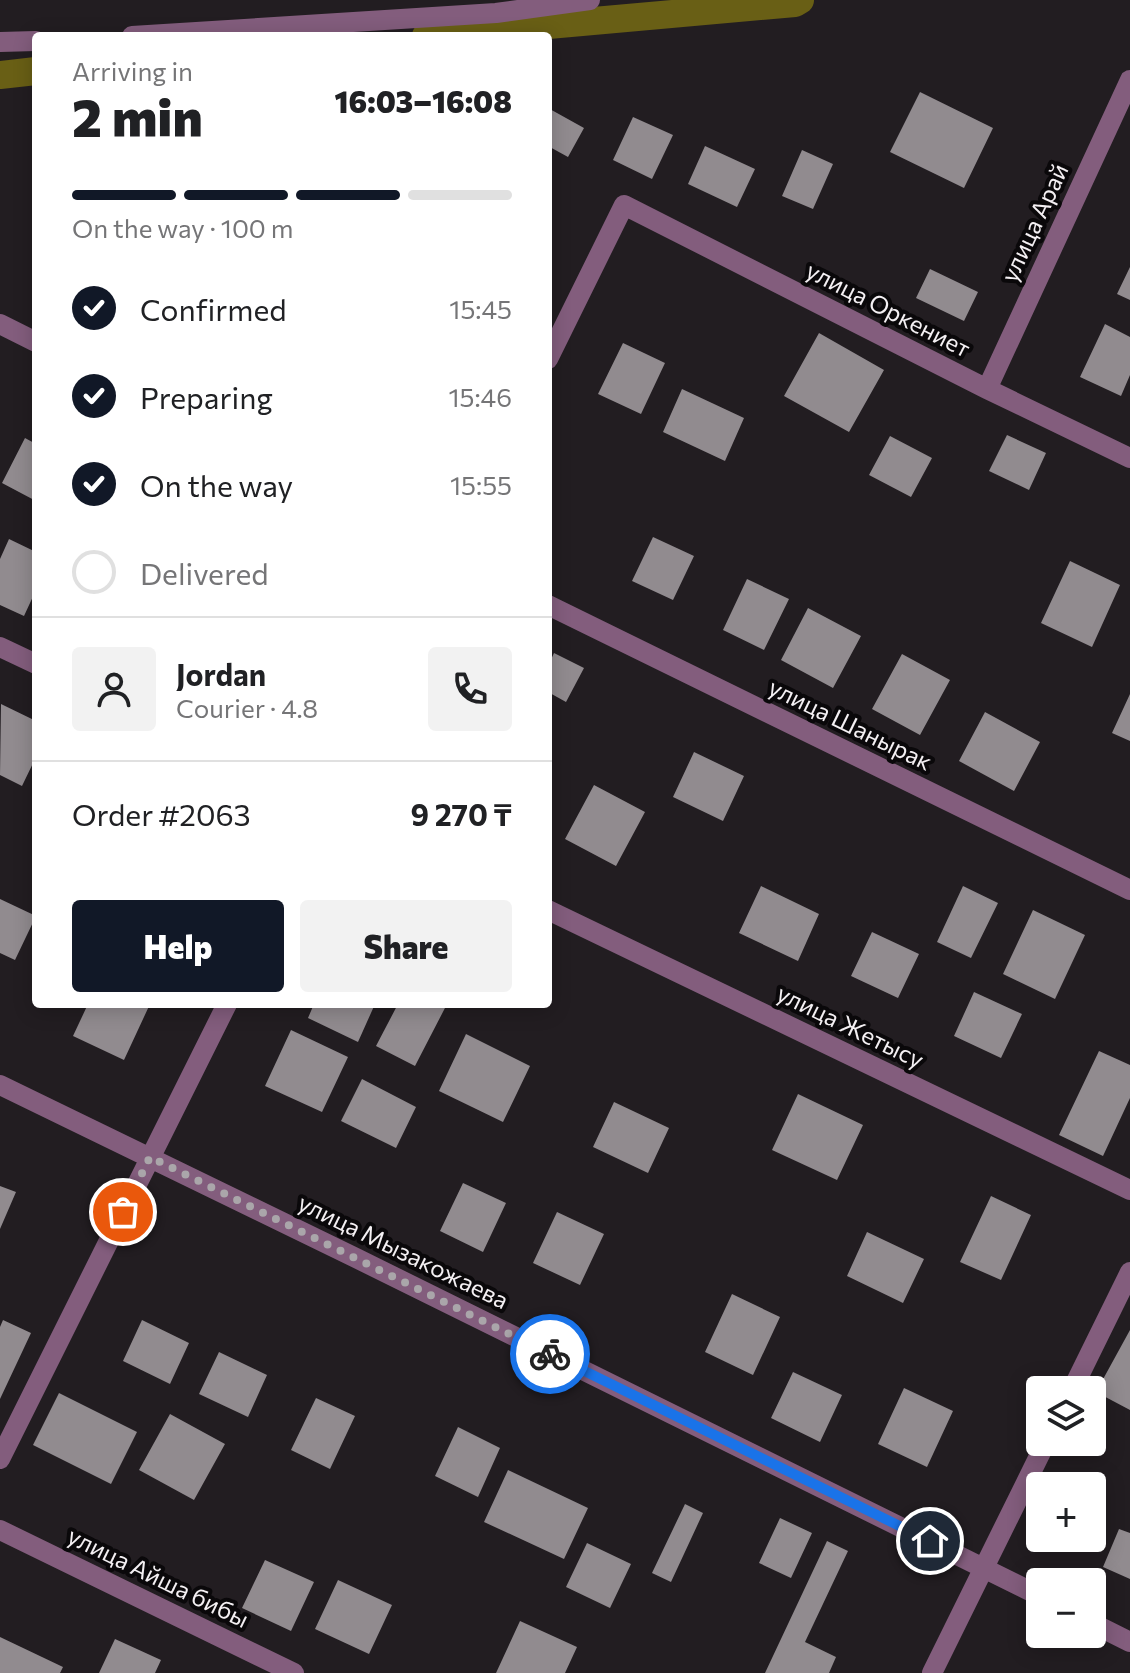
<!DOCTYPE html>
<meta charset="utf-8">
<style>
:root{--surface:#fff;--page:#f2f2f2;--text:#202124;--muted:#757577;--line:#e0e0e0;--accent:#111827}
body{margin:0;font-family:Commissioner,sans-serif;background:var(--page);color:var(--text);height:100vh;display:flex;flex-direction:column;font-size:30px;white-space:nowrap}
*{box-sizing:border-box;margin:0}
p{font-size:26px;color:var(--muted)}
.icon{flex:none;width:44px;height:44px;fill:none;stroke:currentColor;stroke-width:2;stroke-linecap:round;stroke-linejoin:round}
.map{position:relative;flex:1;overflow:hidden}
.drawer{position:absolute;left:32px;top:32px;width:520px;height:976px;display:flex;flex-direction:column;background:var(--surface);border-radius:8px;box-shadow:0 4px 20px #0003}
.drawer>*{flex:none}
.buttons{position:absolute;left:1026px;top:1376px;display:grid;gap:16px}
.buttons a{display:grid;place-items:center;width:80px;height:80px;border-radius:8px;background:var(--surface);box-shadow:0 4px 20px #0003;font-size:40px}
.pin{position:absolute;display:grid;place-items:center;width:68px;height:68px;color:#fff;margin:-34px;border:4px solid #fff;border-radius:50%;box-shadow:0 2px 8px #0007}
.courier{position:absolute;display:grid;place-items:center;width:80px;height:80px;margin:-40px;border:6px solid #1a73e8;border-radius:50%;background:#fff;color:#222;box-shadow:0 2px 10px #0007}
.overview em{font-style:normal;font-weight:800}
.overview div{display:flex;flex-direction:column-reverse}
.overview{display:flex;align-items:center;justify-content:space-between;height:136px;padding:0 40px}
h1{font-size:52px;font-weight:800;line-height:60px}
.bar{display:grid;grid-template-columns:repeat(4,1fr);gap:12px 8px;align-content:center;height:96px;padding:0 40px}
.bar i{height:10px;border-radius:6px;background:var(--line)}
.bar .active{background:var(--accent)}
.bar p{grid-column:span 4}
.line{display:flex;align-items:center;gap:20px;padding:0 40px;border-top:2px solid var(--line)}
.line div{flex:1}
.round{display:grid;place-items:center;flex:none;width:84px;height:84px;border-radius:8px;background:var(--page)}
ol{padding:0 40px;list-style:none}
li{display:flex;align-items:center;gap:24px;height:88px}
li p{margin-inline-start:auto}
li .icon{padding:8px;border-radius:50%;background:var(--accent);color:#fff;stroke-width:4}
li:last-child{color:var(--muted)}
li i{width:44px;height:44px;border:4px solid var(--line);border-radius:50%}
.cta{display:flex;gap:16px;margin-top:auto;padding:16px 40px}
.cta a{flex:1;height:92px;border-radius:8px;background:var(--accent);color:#fff;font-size:32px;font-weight:800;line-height:92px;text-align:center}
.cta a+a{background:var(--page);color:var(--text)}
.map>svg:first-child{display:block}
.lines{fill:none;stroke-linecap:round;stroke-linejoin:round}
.canal{stroke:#695f15;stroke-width:28}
.building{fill:#918b8f}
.street{stroke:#835d7d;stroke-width:20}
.done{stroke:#aaa6aa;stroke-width:8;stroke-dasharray:0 14.4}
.route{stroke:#1a73e8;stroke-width:10}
.labels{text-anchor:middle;stroke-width:8;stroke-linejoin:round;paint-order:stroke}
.street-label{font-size:24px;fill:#f4f0f3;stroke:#0a080a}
</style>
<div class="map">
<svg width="1130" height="1673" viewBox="0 0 1130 1673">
<rect width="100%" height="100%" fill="#221d21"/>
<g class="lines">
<path class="canal" d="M426 36 795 3 800 0
M0 75 36 71"/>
</g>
<path class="building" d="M920 92 993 128 964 188 890 152Z
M548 108 584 128 568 157 548 146Z
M633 117 673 135 652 179 613 160Z
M705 146 755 169 737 207 688 184Z
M802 150 833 164 813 209 782 196Z
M1130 267V300L1117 294Z
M930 269 978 292 964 321 916 298Z
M1105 324 1130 337V375L1121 396 1080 377Z
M819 333 884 370 849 432 784 396Z
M623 343 665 363 641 414 598 394Z
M682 389 744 418 725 461 663 432Z
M1007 435 1046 453 1029 490 989 471Z
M890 436 932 458 911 497 869 475Z
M25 438 36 444V501L2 483Z
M653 537 694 556 673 600 632 581Z
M9 539 36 552V590L24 616 0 605V559Z
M1070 561 1120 585 1092 647 1041 623Z
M747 579 789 599 764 650 723 630Z
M808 608 861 636 833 688 781 660Z
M554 653 584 668 566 702 548 692V666Z
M902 654 950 680 920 735 872 709Z
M1130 694V741L1112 733Z
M1 704 36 721V757L22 786 0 775Z
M985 712 1040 742 1014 791 959 761Z
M694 752 744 776 723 821 673 797Z
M594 785 645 812 616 866 565 839Z
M761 886 819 914 798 961 739 933Z
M963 886 998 903 971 958 937 942Z
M0 899 36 916 15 960 0 953Z
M1033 910 1085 935 1055 999 1003 974Z
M872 932 919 954 898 998 851 976Z
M974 992 1022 1014 1001 1058 954 1036Z
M88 1004H150L124 1060 73 1036Z
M314 1004H375L358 1042 308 1018Z
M398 1004H442L446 1006 415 1066 376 1046Z
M291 1030 348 1057 322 1112 265 1086Z
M466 1034 530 1066 503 1122 439 1091Z
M1099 1051 1130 1065V1098L1103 1156 1059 1135Z
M362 1079 416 1107 396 1148 341 1121Z
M798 1094 863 1125 837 1180 772 1150Z
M614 1102 669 1128 648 1173 593 1147Z
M463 1183 506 1203 483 1252 440 1231Z
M0 1186 16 1192 0 1229Z
M991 1196 1031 1215 1001 1280 960 1262Z
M557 1212 604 1234 580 1285 533 1263Z
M867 1232 924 1259 903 1303 847 1276Z
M732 1294 780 1317 753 1375 705 1352Z
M3 1320 31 1333 0 1399V1327Z
M142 1320 189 1343 170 1384 123 1361Z
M1130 1330V1410L1096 1392Z
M219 1352 267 1375 248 1417 199 1394Z
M793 1372 842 1395 820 1442 771 1418Z
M904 1388 953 1411 927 1467 878 1444Z
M59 1393 137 1432 111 1484 33 1445Z
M316 1398 355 1416 330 1469 291 1450Z
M170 1414 225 1444 194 1500 139 1470Z
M458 1427 500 1448 478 1497 435 1476Z
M508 1470 588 1508 564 1559 484 1522Z
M685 1504 703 1513 671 1582 652 1573Z
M780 1518 812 1533 791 1578 759 1563Z
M1119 1529 1130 1533V1579L1103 1567Z
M827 1541 848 1551 805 1642 836 1657 829 1673H765Z
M587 1543 631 1564 610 1608 566 1587Z
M265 1560 314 1582 291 1631 242 1608Z
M338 1580 392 1605 369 1654 315 1629Z
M520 1621 577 1647 565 1673H496Z
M0 1637 63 1667 60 1673H0Z
M115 1639 161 1660 155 1673H99Z"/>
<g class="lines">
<path class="street" d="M132 36 496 13 590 0
M0 42 36 41
M0 324 36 342
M548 359 624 205 987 389 1130 458
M987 389 1130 80
M548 605 1130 890
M0 647 36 664
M548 910 1130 1190
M0 1085 356 1258 1040 1596
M1072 1390 1130 1272
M0 1459 227 1004
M0 1530 294 1673
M1092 1623 1130 1642
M932 1673 1046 1442"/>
</g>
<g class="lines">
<path class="done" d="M123 1212 150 1157 550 1354"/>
<path class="route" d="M550 1354 930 1541"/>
</g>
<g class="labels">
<g class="street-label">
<text transform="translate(1035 223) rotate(-65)" y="8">улица Арай</text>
<text transform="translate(888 310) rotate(27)" y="8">улица Оркениет</text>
<text transform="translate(850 725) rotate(26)" y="8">улица Шанырак</text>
<text transform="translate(850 1027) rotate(26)" y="8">улица Жетысу</text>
<text transform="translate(403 1252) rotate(26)" y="8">улица Мызакожаева</text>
<text transform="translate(158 1578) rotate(26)" y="8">улица Айша бибы</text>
</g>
</g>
</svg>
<div class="buttons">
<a><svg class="icon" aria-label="layers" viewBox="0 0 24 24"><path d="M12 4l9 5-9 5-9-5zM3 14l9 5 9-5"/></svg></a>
<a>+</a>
<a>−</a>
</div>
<div class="pin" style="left:123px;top:1212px;background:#ea580c"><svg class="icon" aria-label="bag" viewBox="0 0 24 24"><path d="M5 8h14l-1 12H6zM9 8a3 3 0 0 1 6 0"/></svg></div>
<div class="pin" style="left:930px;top:1541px;background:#1f2937"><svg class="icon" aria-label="home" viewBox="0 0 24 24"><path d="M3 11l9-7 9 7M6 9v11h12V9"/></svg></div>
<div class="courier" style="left:550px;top:1354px"><svg class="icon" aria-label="bike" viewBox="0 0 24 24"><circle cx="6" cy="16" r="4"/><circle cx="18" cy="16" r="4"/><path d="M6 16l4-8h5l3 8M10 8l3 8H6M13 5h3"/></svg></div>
<section class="drawer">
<div class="overview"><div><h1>2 min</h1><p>Arriving in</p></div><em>16:03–16:08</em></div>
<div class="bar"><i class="active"></i><i class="active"></i><i class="active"></i><i></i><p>On the way · 100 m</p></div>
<ol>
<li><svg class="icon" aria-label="check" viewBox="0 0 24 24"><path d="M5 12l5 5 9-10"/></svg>Confirmed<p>15:45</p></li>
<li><svg class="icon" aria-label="check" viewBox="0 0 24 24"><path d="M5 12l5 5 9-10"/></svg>Preparing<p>15:46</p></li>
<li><svg class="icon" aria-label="check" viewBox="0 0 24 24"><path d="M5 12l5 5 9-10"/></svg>On the way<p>15:55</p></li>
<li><i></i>Delivered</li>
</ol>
<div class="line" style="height:144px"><a class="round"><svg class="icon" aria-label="person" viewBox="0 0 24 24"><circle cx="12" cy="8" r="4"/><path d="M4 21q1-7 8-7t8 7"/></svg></a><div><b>Jordan</b><p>Courier · 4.8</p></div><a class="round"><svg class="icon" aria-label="phone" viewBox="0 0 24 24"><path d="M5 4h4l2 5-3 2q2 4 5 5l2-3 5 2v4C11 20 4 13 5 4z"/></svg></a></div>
<div class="line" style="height:104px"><div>Order #2063</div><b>9 270 ₸</b></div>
<div class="cta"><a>Help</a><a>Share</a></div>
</section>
</div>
